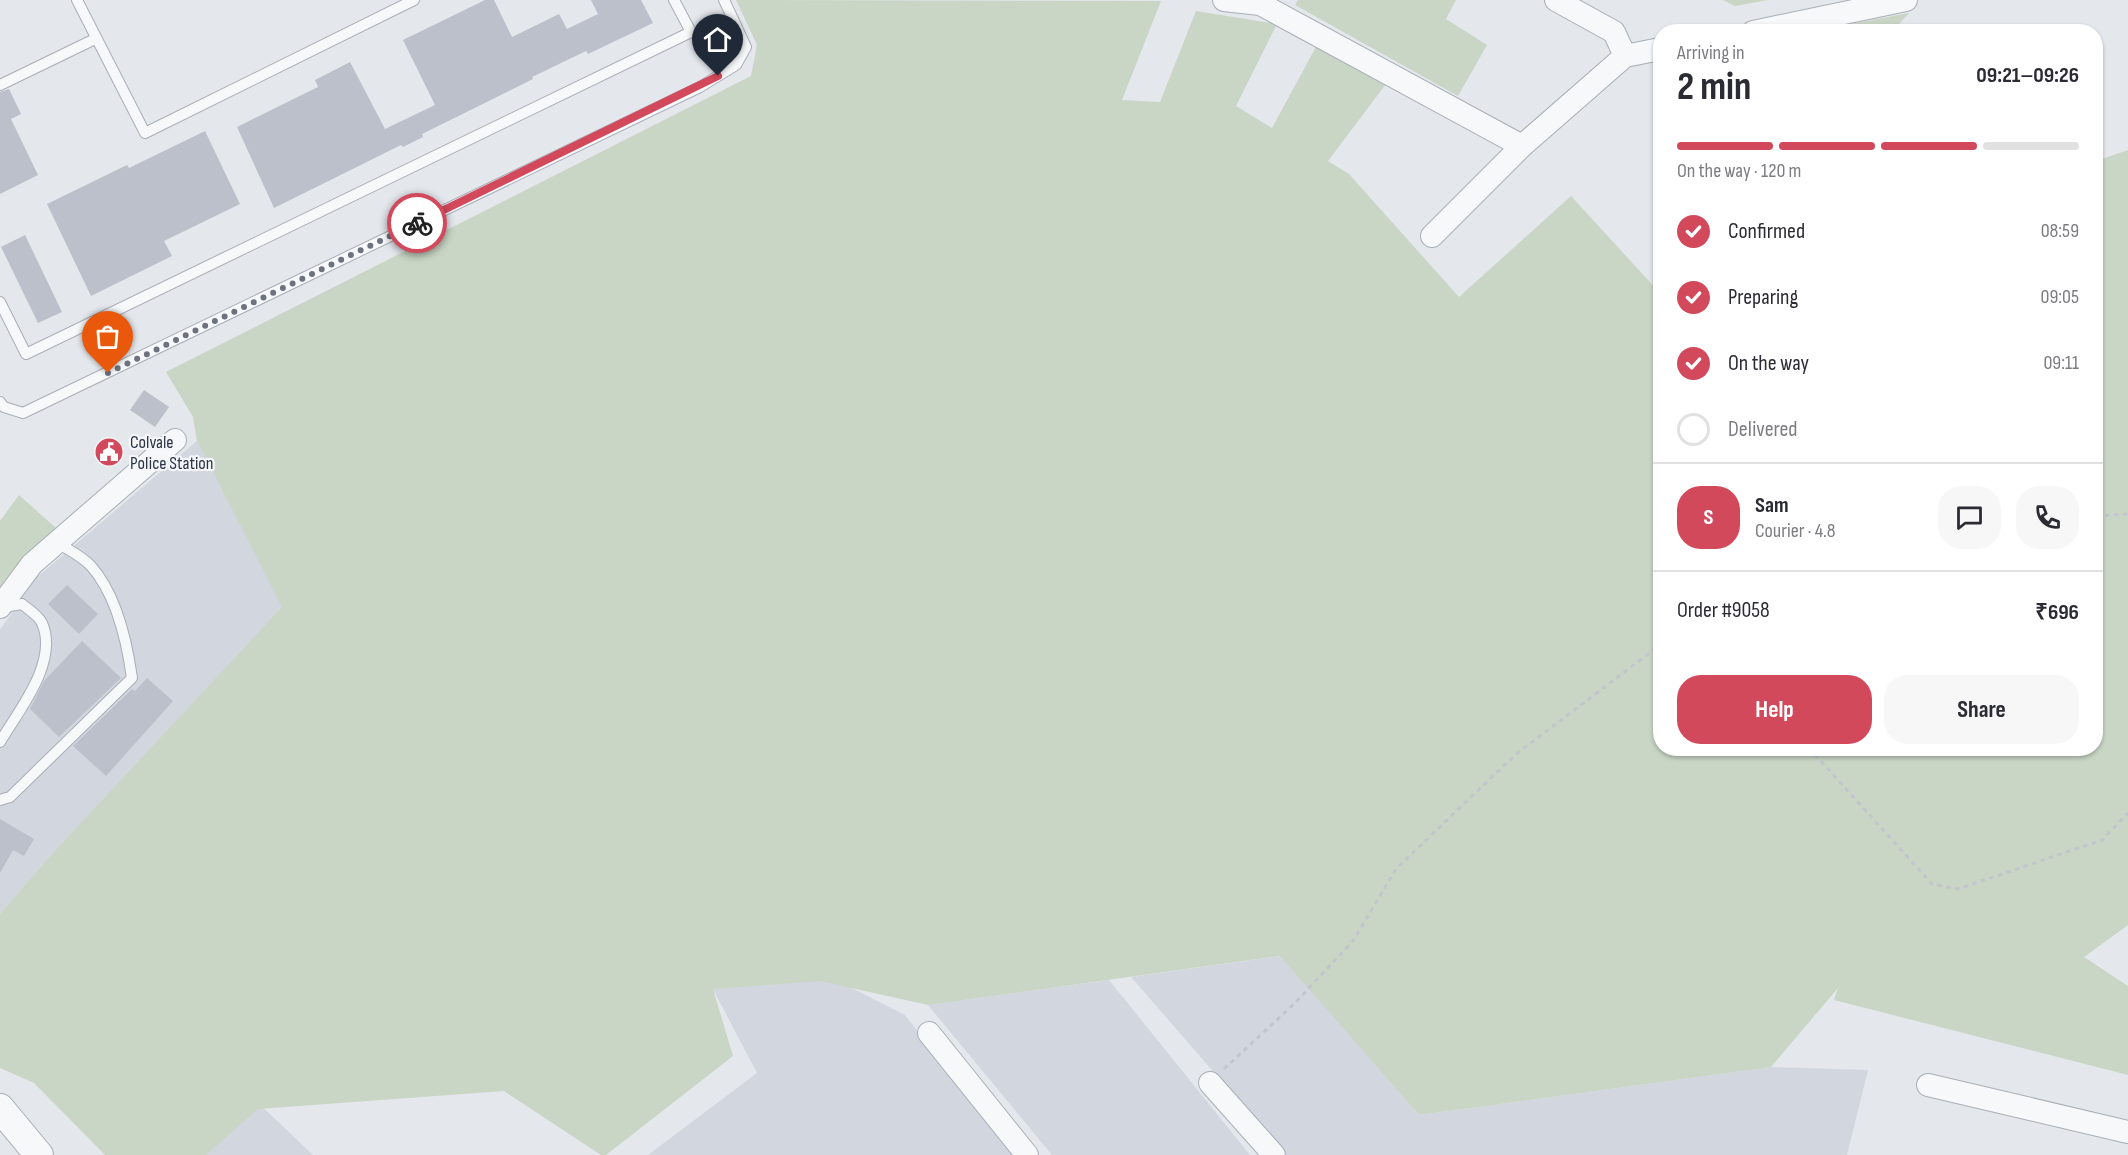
<!DOCTYPE html>
<meta charset="utf-8">
<style>
:root{--surface:#fff;--page:#f7f7f7;--text:#2b2b33;--muted:#7c7c81;--line:#e1e1e2;--accent:#d1495b}
body{margin:0;font-family:"Sofia Sans Condensed",sans-serif;background:var(--page);color:var(--text);height:100vh;display:flex;flex-direction:column;font-size:22px;white-space:nowrap}
*{box-sizing:border-box;margin:0}
p{font-size:20px;color:var(--muted)}
.icon{flex:none;width:33px;height:33px;fill:none;stroke:currentColor;stroke-width:2;stroke-linecap:round;stroke-linejoin:round}
.map{position:relative;flex:1;overflow:hidden}
.sheet{position:absolute;left:1653px;top:24px;width:450px;height:732px;display:flex;flex-direction:column;background:var(--surface);border-radius:24px;box-shadow:0 2px 4px #0004}
.sheet>*{flex:none}
.pin{position:absolute;display:grid;place-items:center;width:51px;height:51px;color:#fff;margin:-62px -26px;border-radius:50% 50% 50% 0;rotate:-45deg;box-shadow:0 0 6px #0007}
.pin .icon{rotate:45deg}
.courier{position:absolute;display:grid;place-items:center;width:60px;height:60px;margin:-30px;border:4px solid #d1495b;border-radius:50%;background:#fff;color:#222;box-shadow:0 2px 8px #0007}
.headline em{font-style:normal;font-weight:700}
.headline div{display:flex;flex-direction:column-reverse}
.headline{display:flex;align-items:center;justify-content:space-between;height:102px;padding:0 24px}
h1{font-size:39px;font-weight:700;line-height:45px}
.bar{display:grid;grid-template-columns:repeat(4,1fr);gap:9px 6px;align-content:center;height:72px;padding:0 24px}
.bar i{height:8px;border-radius:4px;background:var(--line)}
.bar .on{background:var(--accent)}
.bar p{grid-column:span 4}
.line{display:flex;align-items:center;gap:15px;padding:0 24px;border-top:2px solid var(--line)}
.line div{flex:1}
.round{display:grid;place-items:center;flex:none;width:63px;height:63px;border-radius:24px;background:var(--page)}
ol{padding:0 24px;list-style:none}
li{display:flex;align-items:center;gap:18px;height:66px}
li p{margin-inline-start:auto}
li .icon{padding:6px;border-radius:50%;background:var(--accent);color:#fff;stroke-width:4}
li:last-child{color:var(--muted)}
li i{width:33px;height:33px;border:3px solid var(--line);border-radius:50%}
.action{display:flex;gap:12px;margin-top:auto;padding:12px 24px}
.action a{flex:1;height:69px;border-radius:24px;background:var(--accent);color:#fff;font-size:24px;font-weight:700;line-height:69px;text-align:center}
.action a+a{background:var(--page);color:var(--text)}
.map>svg:first-child{display:block}
.built{fill:#d2d6de}
.green{fill:#c9d6c5}
.building{fill:#bbc0ca}
.lines{fill:none;stroke-linecap:round;stroke-linejoin:round}
.service-casing{stroke:#a9aeb7;stroke-width:12}
.minor-casing{stroke:#a9aeb7;stroke-width:24}
.tertiary-casing{stroke:#a9aeb7;stroke-width:30}
.path{stroke:#c2c5cb;stroke-width:3;stroke-dasharray:4.5 4.5;stroke-linecap:butt}
.service{stroke:#f7f8fa;stroke-width:10}
.minor{stroke:#f7f8fa;stroke-width:22}
.tertiary{stroke:#f7f8fa;stroke-width:28}
.done{stroke:#6c737f;stroke-width:6;stroke-dasharray:0 10.8}
.route{stroke:#d1495b;stroke-width:8}
.labels{text-anchor:middle;stroke-width:4.5;stroke-linejoin:round;paint-order:stroke}
.poi-label{font-size:18px;fill:#2b3445;stroke:#f4f6f9;text-anchor:start}
</style>
<div class="map">
<svg width="2128" height="1155" viewBox="0 0 2128 1155">
<rect width="100%" height="100%" fill="#e4e7ec"/>
<path class="built" d="M197 441 283 607 49 857 0 914V630L36 578Z
M1281 956 1419 1115 1771 1067 1868 1070 1847 1155H1286L1131 977Z
M826 975 905 1015 1013 1155H648L757 1073 713 989Z
M1109 980 1250 1155H1052L928 1005Z
M254 1099 313 1155H191Z"/>
<path class="green" d="M736 0 1161 1 1122 100 1160 102 1196 11 1277 24 1236 106 1272 128 1317 45 1386 84 1328 161 1349 174 1459 297 1571 196 1660 293V748H2096V161L2128 150V925L2084 957 2128 986V1075L1834 1000 1838 988 1771 1067 1419 1115 1280 956 928 1005 820 981 713 989 733 1056 606 1155H601L504 1091 258 1109 206 1155H105L34 1083 0 1068V914L49 857 282 607 197 441 193 417 166 372 751 76 757 45Z
M1298 0H1456L1446 19 1487 45 1458 96 1295 5Z
M1723 0H1768L1735 6Z
M1909 13 1893 31H1813Z
M19 495 56 528 0 589V521Z"/>
<path class="building" d="M485 0H494L512 37 559 14 567 29 598 14 591 0H641L653 23 588 54 586 51 532 77 533 79 422 134 423 137 403 147 401 145 274 208 237 127 318 87 315 80 350 62 385 129 435 105 403 40Z
M9 89 21 114 11 119 38 175 0 194V92Z
M205 131 240 204 164 241 172 256 91 296 47 204 127 165 129 168Z
M25 235 62 312 38 323 1 247Z
M144 390 169 407 155 427 130 410Z
M67 585 98 614 79 634 48 604Z
M82 641 121 678 59 737 30 709 44 681Z
M147 678 173 701 106 776 73 746 132 689 135 691Z
M0 819 34 839 24 856 13 850 0 873Z"/>
<g class="lines">
<g class="service-casing">
<path id="service" d="M77 0 145 133 414 0
M0 85 95 39
M0 302 26 354 691 32 674 0
M0 402 4 407 23 413 700 87 736 65 746 47 724 0
M0 742C19 710 59 662 42 623 39 616 28 609 22 604L3 607
M0 800 10 797 132 678C127 642 116 594 91 566 82 556 67 549 56 542"/>
</g>
<g class="minor-casing">
<path id="minor" d="M1224 0 1260 4
M1253 0 1522 146 1625 56 1660 49
M1556 0 1614 32 1625 56
M1753 32 1906 0
M1432 236 1522 146
M0 607 32 564 175 440
M929 1033 1027 1155
M1210 1083 1274 1155
M1928 1085 2128 1132"/>
</g>
<g class="tertiary-casing">
<path id="tertiary" d="M0 1108 39 1155"/>
</g>
<path class="path" d="M2096 516 2128 514
M1809 748 1932 884 1958 889 2102 840 2128 813
M1224 1069 1295 1003 1353 941 1396 869 1515 755 1660 645"/>
<use href="#service" class="service"/>
<use href="#minor" class="minor"/>
<use href="#tertiary" class="tertiary"/>
</g>
<g class="lines">
<path class="done" d="M108 373 417 223"/>
<path class="route" d="M417 223 718 76"/>
</g>
<defs>
<g id="civic-disc" transform="scale(1.5)"><circle r="9.5" fill="#d1495b" stroke="#f4f6f9"/><path d="M-.6-6.5H3V-4.5H.6V-3L4-1V1h2V6H-6V1h2V-1L-.6-3ZM-1.2 2.5V6h2.4V2.5Z" fill="#fff"/></g>
</defs>
<g fill-rule="evenodd">
<use href="#civic-disc" x="109" y="452"/>
</g>
<g class="labels">
<g class="poi-label">
<text x="130" y="448">Colvale<tspan x="130" dy="21">Police Station</tspan></text>
</g>
</g>
</svg>
<div class="pin" style="left:108px;top:373px;background:#ea580c"><svg class="icon" aria-label="bag" viewBox="0 0 24 24"><path d="M5 8h14l-1 12H6zM9 8a3 3 0 0 1 6 0"/></svg></div>
<div class="pin" style="left:718px;top:76px;background:#1f2937"><svg class="icon" aria-label="home" viewBox="0 0 24 24"><path d="M3 11l9-7 9 7M6 9v11h12V9"/></svg></div>
<div class="courier" style="left:417px;top:223px"><svg class="icon" aria-label="bike" viewBox="0 0 24 24"><circle cx="6" cy="16" r="4"/><circle cx="18" cy="16" r="4"/><path d="M6 16l4-8h5l3 8M10 8l3 8H6M13 5h3"/></svg></div>
<section class="sheet">
<div class="headline"><div><h1>2 min</h1><p>Arriving in</p></div><em>09:21–09:26</em></div>
<div class="bar"><i class="on"></i><i class="on"></i><i class="on"></i><i></i><p>On the way · 120 m</p></div>
<ol>
<li><svg class="icon" aria-label="check" viewBox="0 0 24 24"><path d="M5 12l5 5 9-10"/></svg>Confirmed<p>08:59</p></li>
<li><svg class="icon" aria-label="check" viewBox="0 0 24 24"><path d="M5 12l5 5 9-10"/></svg>Preparing<p>09:05</p></li>
<li><svg class="icon" aria-label="check" viewBox="0 0 24 24"><path d="M5 12l5 5 9-10"/></svg>On the way<p>09:11</p></li>
<li><i></i>Delivered</li>
</ol>
<div class="line" style="height:108px"><b class="round" style="background:var(--accent);color:#fff">S</b><div><b>Sam</b><p>Courier · 4.8</p></div><a class="round"><svg class="icon" aria-label="chat" viewBox="0 0 24 24"><path d="M4 5h16v11H9l-5 4z"/></svg></a><a class="round"><svg class="icon" aria-label="phone" viewBox="0 0 24 24"><path d="M5 4h4l2 5-3 2q2 4 5 5l2-3 5 2v4C11 20 4 13 5 4z"/></svg></a></div>
<div class="line" style="height:78px"><div>Order #9058</div><b>₹696</b></div>
<div class="action"><a>Help</a><a>Share</a></div>
</section>
</div>
